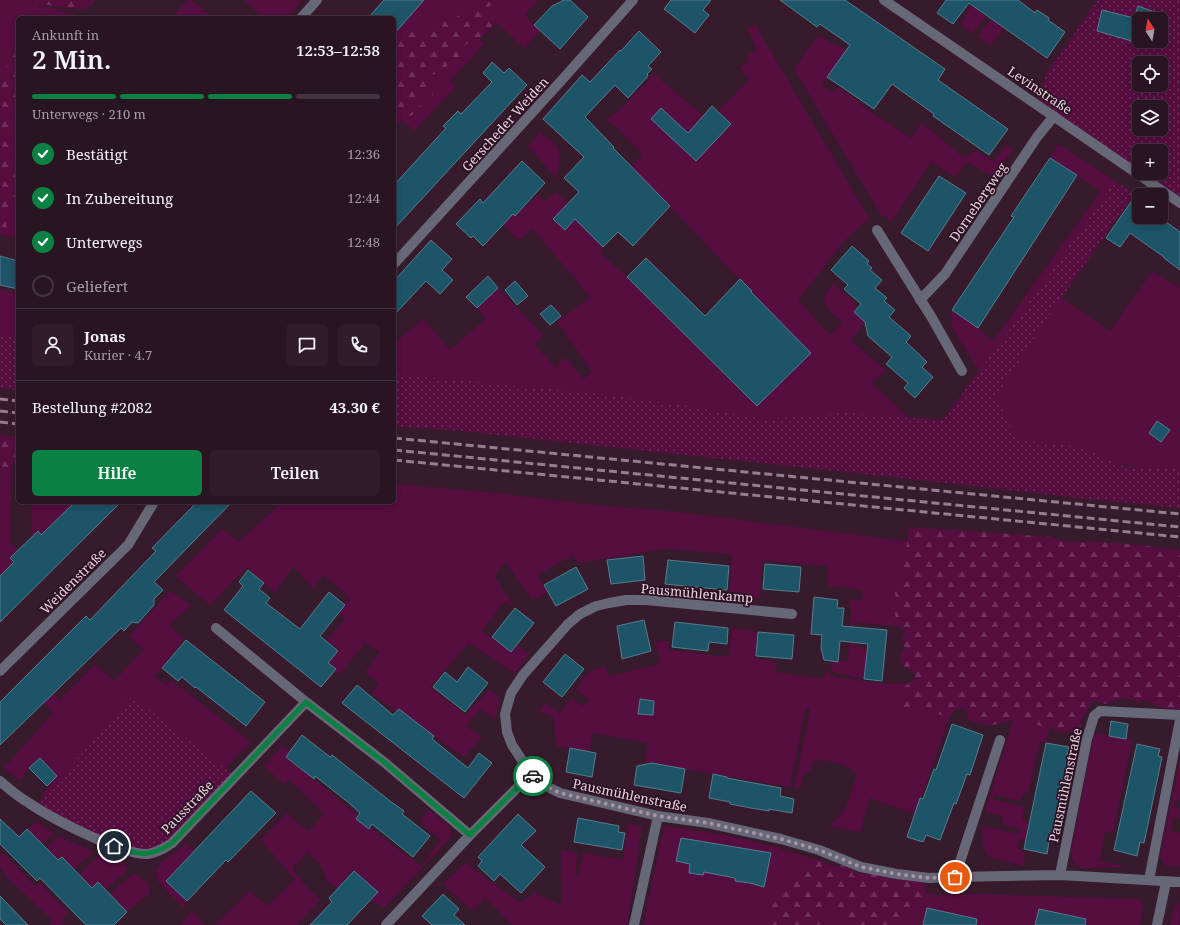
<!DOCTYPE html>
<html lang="de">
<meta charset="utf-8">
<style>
:root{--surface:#291421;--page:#311d2a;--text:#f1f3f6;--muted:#a59ea5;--line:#45333f;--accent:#0b8043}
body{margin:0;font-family:"Noto Serif",serif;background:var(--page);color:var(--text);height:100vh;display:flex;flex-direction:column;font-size:15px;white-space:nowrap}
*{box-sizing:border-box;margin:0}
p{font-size:13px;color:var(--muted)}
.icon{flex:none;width:22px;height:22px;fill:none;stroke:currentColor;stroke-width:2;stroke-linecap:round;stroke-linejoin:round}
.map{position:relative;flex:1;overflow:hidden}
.drawer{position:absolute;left:16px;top:16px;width:380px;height:488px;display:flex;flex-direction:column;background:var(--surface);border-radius:6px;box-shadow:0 2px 6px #0003,0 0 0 1px var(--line)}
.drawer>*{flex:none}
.needle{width:26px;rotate:349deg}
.buttons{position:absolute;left:1132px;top:12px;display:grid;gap:8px}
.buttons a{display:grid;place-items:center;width:36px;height:36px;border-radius:6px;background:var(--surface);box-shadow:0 2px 6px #0003,0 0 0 1px var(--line);font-size:20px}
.pin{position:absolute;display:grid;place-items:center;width:34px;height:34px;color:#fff;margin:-17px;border:2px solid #fff;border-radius:50%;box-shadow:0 1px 4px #0007}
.courier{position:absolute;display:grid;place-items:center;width:40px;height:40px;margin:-20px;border:3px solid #0b8043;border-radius:50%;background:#fff;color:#222;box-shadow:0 1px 5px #0007}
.summary em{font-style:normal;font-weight:600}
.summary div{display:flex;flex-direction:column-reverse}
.summary{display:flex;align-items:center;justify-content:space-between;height:68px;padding:0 16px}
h1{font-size:26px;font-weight:600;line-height:30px}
.bar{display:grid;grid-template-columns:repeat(4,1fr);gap:6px 4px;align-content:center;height:48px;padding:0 16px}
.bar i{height:5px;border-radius:3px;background:var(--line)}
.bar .current{background:var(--accent)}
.bar p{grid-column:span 4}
.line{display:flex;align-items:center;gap:10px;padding:0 16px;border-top:1px solid var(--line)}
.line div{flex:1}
.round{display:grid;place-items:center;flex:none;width:42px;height:42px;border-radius:6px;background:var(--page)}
ol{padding:0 16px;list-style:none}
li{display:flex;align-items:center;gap:12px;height:44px}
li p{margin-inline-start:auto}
li .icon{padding:4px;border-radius:50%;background:var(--accent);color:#fff;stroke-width:4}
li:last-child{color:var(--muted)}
li i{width:22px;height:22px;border:2px solid var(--line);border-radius:50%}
.primary-button{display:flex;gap:8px;margin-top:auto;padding:8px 16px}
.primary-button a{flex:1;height:46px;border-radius:6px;background:var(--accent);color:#fff;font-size:16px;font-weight:600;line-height:46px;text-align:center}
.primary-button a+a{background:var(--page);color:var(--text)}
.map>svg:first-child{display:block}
.grass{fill:#560d40}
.forest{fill:url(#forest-firs)}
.park{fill:url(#park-dots);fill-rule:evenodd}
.building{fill:#1d5467;stroke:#547d8d}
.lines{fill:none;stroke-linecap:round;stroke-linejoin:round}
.minor{stroke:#676877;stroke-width:10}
.rail{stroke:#967e8c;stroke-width:3;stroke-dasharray:8 4;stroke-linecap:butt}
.done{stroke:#aa94a1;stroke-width:4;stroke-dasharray:0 7.2}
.route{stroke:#0b8043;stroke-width:5}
.labels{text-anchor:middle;stroke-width:3.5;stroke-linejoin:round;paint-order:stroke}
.street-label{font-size:13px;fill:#e8d5e0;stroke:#2d1123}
</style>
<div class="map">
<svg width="1180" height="925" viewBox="0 0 1180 925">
<defs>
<pattern id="forest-firs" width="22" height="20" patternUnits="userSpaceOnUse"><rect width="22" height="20" fill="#560d40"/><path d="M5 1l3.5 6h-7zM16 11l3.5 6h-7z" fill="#6e2f5b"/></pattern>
<pattern id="park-dots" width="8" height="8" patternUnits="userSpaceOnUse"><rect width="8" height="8" fill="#560d40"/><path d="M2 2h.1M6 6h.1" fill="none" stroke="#6e2f5b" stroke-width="1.8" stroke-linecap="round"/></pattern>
</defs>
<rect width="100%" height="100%" fill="#371b2c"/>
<path class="grass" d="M0 0H33L26 18H18V39L0 85Z
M188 0H191L214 18H176L177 11Z
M244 0H302L287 18H263Z
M424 0H538L525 15 540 31 524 48 496 22 479 39 484 44 450 81 456 87 414 131 402 120 394 129V34Z
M980 0 975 7 986 16 972 34 961 25 973 1Z
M40 5 75 14 74 18H35Z
M991 19 1004 28 990 46 978 36Z
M755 25 869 218 844 241 798 300 830 335 843 323C836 317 820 305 826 294 827 290 832 287 834 284L856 303 854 312 865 322 851 341 886 370 872 383 911 420 958 435 394 393V344L423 319 450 350 486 319 477 308 498 288 543 335 534 345 555 367 566 357 583 379 592 372 557 321 591 298 533 229 518 240 502 223 512 211 515 216 538 195 545 201 556 192 568 203 553 220 565 230 575 219 603 247 600 253 627 277 756 406 810 353 631 166 643 155 614 125 607 120 625 105 654 74 725 134 731 124 719 110 749 80 740 67 749 61 746 56 757 50 748 29Z
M818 36 846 50 822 85 831 92 838 87 871 112 911 138 922 123 963 157 976 151 994 161 1006 145 1013 149 993 177 967 162 955 177 931 162 890 223 887 217 881 215 794 69Z
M18 75V238L0 234V134Z
M540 132C544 136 552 140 556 145 562 154 559 168 556 178L528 146Z
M1058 144 1115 181 1124 197 1055 294 1110 331 1152 272 1180 288V472L1017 450 980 372 952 327V310L978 328 993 341 1101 191 1050 158Z
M0 289 18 293V345H0Z
M12 459 10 541 18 550 10 558 14 562 0 576V470Z
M394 484 497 493 585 504 679 512 928 544 922 629 855 622 854 646 869 649 864 679 833 672 830 661H848L851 608 848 599 862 601V590L827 586 828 566 762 561 760 598 729 596 732 554 666 549 578 563 572 556 537 575 548 592 533 600 505 562 494 576 515 608 504 601 482 631 511 652 517 645 529 654 515 673 469 643 430 687 465 715 490 690 500 698 495 720 481 708 466 726 482 737 464 757 372 694 379 684 365 672 380 652 365 643 339 675 328 663 339 649 326 641 346 618 337 612 350 598 324 575 313 588 293 566 275 593 247 567 210 605 176 576 222 529 239 542 282 502H394Z
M31 502H75L41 535 37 531 32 536Z
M170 591 191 605 169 625 184 639 154 677 167 685 171 680 251 742 156 839 49 802 42 794 57 776 40 758 29 768 20 780 4 768 53 713 40 700 51 691 60 700 95 664 114 681 144 650 129 636Z
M732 628 757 632 755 658 777 662 776 672 824 679 826 671 835 677 886 684 923 683 956 700 915 814 870 798 860 832 830 826 840 816 847 805 857 773 841 764 818 759 813 763 811 769 803 777 800 788H794L810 709 806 707 790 787 645 762 648 743 600 734 593 733 589 752 557 746 553 717 540 712 544 703 560 713 571 698 583 706 589 700 576 689 589 672 605 666 609 676 660 664 656 642 668 641 669 650 729 657Z
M1018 704 1054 707 1046 743 1040 741 1028 793H1023L1020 801 994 795 993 799 1024 807 1022 819 1029 823 1026 840 1019 839 1017 848 1025 852 1024 866 989 857C982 846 981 839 984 826L1019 834 1020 829 1001 824 1003 816 985 812Z
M1094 733 1132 739 1113 833 1105 832 1099 861 1129 867 1081 868C1074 863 1072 860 1071 852Z
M282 746 290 752 286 757 338 799 382 837 421 866 441 840 420 822 428 809 450 828 452 836 384 908 371 900 378 891 352 870 338 889 327 881 320 864 308 852 292 869 304 884 320 900 297 925H215L250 891 267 906 295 880 261 840 287 813 308 832 324 814 290 780 284 784 264 766Z
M1180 759V801L1175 800 1174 807 1180 808V818L1173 817 1171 830 1180 833V866H1166L1160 857Z
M37 822 54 833 42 844 27 829Z
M628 823 642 827 627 925H513L485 898 473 911 443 884 465 863 521 903 534 893 562 905 561 849 578 854 575 874 578 876 583 853 623 860Z
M664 826 730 836 772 846 851 871 888 880 875 925H643Z
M58 836 94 852 73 870 62 857 58 860 47 848Z
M186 843 194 851 166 881 187 901 183 908 156 879 157 868 162 861 177 852Z
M3 853 36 887 40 883 69 913 61 921 65 925H49L53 921 7 877 0 867V854Z
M100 854 124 863 128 870 105 890 98 882 92 888 79 875Z
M134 873 149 884 150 893 127 912 110 894Z
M925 893 933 895 976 894 1137 899 1142 901 1143 906 1140 925H890Z
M1180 902 1179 925H1170L1175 906Z
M192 911 205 925H180Z"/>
<path class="forest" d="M33 0H95L85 10 39 4 35 18H26Z
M491 0H499L482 11 492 26C485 38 471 38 462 48L466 54 461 61 451 62 441 72 428 76 427 84 433 87V95L428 96 419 93 421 107C413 117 406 119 394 115V91L397 89 394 84V61L398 58 395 49V42C403 36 410 32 420 30L425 35 429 32 433 25 444 19 449 15 454 22 461 11 468 14Z
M18 39V72L17 76 18 77V110L11 112 12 119 17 122V129L11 140 13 158V170L15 176 11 191 16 198 14 204 8 207 11 215 6 219V225L8 230 0 235V85Z
M0 435 18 437V459L0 475Z
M909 527 1052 537C1068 545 1078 542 1094 542 1121 542 1153 547 1180 550V709C1168 710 1157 708 1148 700L1138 702 1125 698 1118 699 1106 704 1096 701 1090 703 1087 711 1081 719V726L1079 730 1074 732 1068 731 1064 733 1059 732 1051 727 1036 725 1026 720 1016 719 994 725H985L969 720 965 709 957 708 950 714 944 716 922 709 914 713 900 705C901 701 901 697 901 692 903 686 911 682 915 679V674L901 664C899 657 900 653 905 648L902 638 905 632 901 627 897 626 893 601 896 597 893 589 896 582 903 573Z
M813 858 820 860 830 869 838 868 843 864 851 866 853 876 858 875 863 871 918 877 925 885V893L919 903 920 910 899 925H848L840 921 839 913 830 909 821 918 819 925H765L769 907 778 900 782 887 794 877 800 866 806 860Z"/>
<path class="park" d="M1098 0H1180V202L1038 102 1046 74ZM1139 19H1161V41H1139ZM1139 63H1161V85H1139ZM1139 107H1161V129H1139ZM1139 151H1161V173H1139Z
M1115 181 1134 194 1053 310 996 396 1016 439 1080 447 1123 466 1180 469V508L1079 498 929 481 462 431 394 426V374L593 393 682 405 765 419 846 413 943 420 1034 296Z
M0 337H18V390L0 388Z
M132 696 235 776 172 843 147 857 36 806Z"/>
<path class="building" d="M384 0H424L394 34V18H368Z
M564 0H570L588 17 560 49 534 25 552 6Z
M671 0H711L703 10 709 15 695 33 664 9Z
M780 0H845L945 69 938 80 1008 129 989 155 933 116 934 114 892 84 874 109 827 77 850 45 820 24 817 27Z
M946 0H1018L1035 13 1037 10 1049 18 1048 20 1065 32 1047 58 969 3 953 24 937 13Z
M1138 6 1152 11 1150 19H1139V41H1143L1142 44 1097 31 1102 10 1134 18Z
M639 31 661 52 648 66 652 69 647 74 648 76 628 98 615 85 585 117 614 147 613 148 670 206 633 246 618 232 603 247 575 219 565 230 553 219 579 192 564 178 584 157 543 119 582 75 590 82 620 50 621 51Z
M492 62 504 73 509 68 527 85 394 229V185L446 128 443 126 458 111 461 114 492 82 483 73Z
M712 106 731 124 696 161 651 119 661 108 688 133Z
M1050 158 1077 175 978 328 952 310 1014 217 1011 216Z
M522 161 545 183 515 216 513 214 483 246 473 236 471 238 456 224 480 199 483 203Z
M939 176 966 193 928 251 901 233Z
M1139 190V217H1159L1180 232V270L1164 258V257L1130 233 1120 247 1106 238Z
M431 240 452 259 442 270 453 280 440 294 426 281 394 315V281Z
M852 246 869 261 867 264 872 268 870 270 882 280 875 288 887 298 884 301 895 310 889 317 911 336 906 342 927 362 922 367 933 377 915 398 904 388 908 383 886 364 892 357 868 336 865 322 854 312 861 304 844 289 848 285 831 270Z
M0 256 18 261V289L0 285Z
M646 258 705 316 740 279 752 291 751 292 811 353 757 406 627 277Z
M488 276 498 288 477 308 466 297Z
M515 281 528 296 517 305 505 290Z
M551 305 561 316 550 325 540 314Z
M1157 421 1170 430 1161 442 1149 433Z
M75 502H121L0 622V576L14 562 10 558 38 531 41 535Z
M197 502H232L154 582 163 590 154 599V605L138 623 132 622 124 631 121 628 0 745V702L86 616 90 620 156 551 152 548Z
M643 556 645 580 611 584 607 560Z
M668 560 729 566 727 590 665 584Z
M765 564 801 567 799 592 763 589Z
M576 567 588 589 556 606 544 585Z
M248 570 264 583 259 589 270 598 266 603 300 629 329 592 345 605 320 636 338 651 328 663 336 669 321 687 224 610 243 586 239 582Z
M814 597 838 600 837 608H844L842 626 887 630 882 681 864 679 868 644 840 641 838 662 824 660 821 648 822 635 811 634Z
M515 608 534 623 511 652 492 637Z
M644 620 651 651 622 659 617 626Z
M675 622 728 628 727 644 709 642 708 651 672 647Z
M758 632 794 635 792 659 756 656Z
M186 640 265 702 246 726 196 687 195 688 182 677 178 681 162 668Z
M565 654 584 669 562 697 543 682Z
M468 667 488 683 465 712 433 687 445 672 457 682Z
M357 685 393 715 399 709 434 736 432 739 468 768 479 753 492 763 464 798 342 703Z
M640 699 654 701 653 715 638 714Z
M1111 721 1128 724 1126 739 1109 736Z
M952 724 983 735 970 775 967 774 956 804 954 803 940 840 926 835 923 842 907 837 920 798 923 799 934 769 936 770Z
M302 735 330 757 332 755 390 801 404 811 402 814 430 836 413 857 372 824 369 829 356 819 360 813 349 803 315 776 314 779 286 757Z
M1046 743 1069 747 1067 755 1071 756 1053 842 1049 841 1047 854 1024 849Z
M1137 744 1160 749 1158 756 1162 757 1144 843 1140 842 1137 856 1114 850Z
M570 748 596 753 592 777 566 772Z
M40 758 57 776 47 786 29 768Z
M652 763 685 769 681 793 634 785 637 766Z
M713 774 727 777V778L781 788 780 796 794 799 792 813 769 809V811L751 808 730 804V802L709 798Z
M251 791 276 813 228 862 226 860 187 901 166 881Z
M518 814 536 831 521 845 545 867 521 893 500 874 494 881 478 866 482 861 478 857Z
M578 818 619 826 618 832 625 833 622 850 574 842Z
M0 819 19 837 27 829 58 860 62 857 92 888 98 882 127 912 114 925H86L40 878 37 881 0 844Z
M681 838 771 853 764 887 750 883 735 881V878L704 872 703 875 689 873 690 864 676 861Z
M354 871 378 892 347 925H310L332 902 329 898Z
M443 894 459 909 454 915 465 925H432L422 916Z
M0 896 28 925H6L0 919Z
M927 908 977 919 976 925H923Z
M1039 909 1086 919 1085 925H1035Z"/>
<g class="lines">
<path class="minor" d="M884 0 1180 203
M301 18 317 0
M877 230 932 318 962 371
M394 264 561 81 633 0
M920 300 945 274 1037 137 1054 116
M216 628 306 702 384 762 470 835
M0 671 128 545 154 502
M1000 740 955 877 1060 875 1180 882
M531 774 512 745 507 732 505 714 511 693 523 675 568 624 580 614 596 606 609 603 626 600H646L792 614
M0 781C9 789 19 797 29 803 51 818 122 855 147 854 157 853 164 848 172 843L306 702
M1060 875 1087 739 1094 716 1100 711 1180 715
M1149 880 1180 720
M386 925 470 835 531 774 540 783 560 793 658 816 708 823 781 839 819 850 861 867 897 874 929 878 955 877
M634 925 658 816
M1157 925 1166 882"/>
<path class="rail" d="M0 399 18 401
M0 411 18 413
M0 422 18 424
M394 438 1180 514
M394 450 1180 527
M394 460 1180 537"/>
</g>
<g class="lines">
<path class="done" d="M533 776 540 783 560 793 658 816 708 823 781 839 819 850 861 867 897 874 929 878 955 877"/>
<path class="route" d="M114 846C139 855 149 858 172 843L306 702 384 762 470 835 531 774 533 776"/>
</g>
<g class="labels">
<g class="street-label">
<text transform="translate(1040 90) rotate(34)" y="5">Levinstraße</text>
<text transform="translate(505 124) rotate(-48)" y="5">Gerscheder Weiden</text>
<text transform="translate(978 202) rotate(-56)" y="5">Dornebergweg</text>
<text transform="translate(73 581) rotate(-45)" y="5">Weidenstraße</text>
<text transform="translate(697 593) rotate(5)" y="5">Pausmühlenkamp</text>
<text transform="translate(1065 785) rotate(-78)" y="5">Pausmühlenstraße</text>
<text transform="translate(630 795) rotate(12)" y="5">Pausmühlenstraße</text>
<text transform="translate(187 807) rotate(-46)" y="5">Pausstraße</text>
</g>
</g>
</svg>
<div class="buttons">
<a><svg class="needle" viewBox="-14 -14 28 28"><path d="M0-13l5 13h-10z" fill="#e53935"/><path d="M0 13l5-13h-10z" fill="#a59ea5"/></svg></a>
<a><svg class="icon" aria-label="locate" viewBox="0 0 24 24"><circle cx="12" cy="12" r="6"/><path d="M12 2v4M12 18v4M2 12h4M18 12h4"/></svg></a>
<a><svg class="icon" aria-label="layers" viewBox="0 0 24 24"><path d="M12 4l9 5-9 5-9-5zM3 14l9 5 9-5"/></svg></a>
<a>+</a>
<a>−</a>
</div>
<div class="pin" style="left:955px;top:877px;background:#ea580c"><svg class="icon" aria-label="bag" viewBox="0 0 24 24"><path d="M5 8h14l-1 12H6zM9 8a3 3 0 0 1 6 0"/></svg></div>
<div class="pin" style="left:114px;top:846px;background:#1f2937"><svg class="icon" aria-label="home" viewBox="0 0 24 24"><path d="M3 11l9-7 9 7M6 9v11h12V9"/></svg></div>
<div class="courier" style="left:533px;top:776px"><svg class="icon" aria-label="car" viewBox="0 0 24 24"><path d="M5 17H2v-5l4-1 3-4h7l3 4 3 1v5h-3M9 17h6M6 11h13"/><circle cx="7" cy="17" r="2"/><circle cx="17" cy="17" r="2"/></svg></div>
<section class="drawer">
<div class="summary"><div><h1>2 Min.</h1><p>Ankunft in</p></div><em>12:53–12:58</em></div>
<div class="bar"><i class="current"></i><i class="current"></i><i class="current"></i><i></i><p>Unterwegs · 210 m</p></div>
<ol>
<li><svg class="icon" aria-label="check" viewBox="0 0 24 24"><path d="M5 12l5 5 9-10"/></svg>Bestätigt<p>12:36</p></li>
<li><svg class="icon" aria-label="check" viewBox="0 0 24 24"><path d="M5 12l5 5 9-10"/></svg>In Zubereitung<p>12:44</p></li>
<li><svg class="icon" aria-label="check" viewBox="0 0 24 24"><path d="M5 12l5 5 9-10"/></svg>Unterwegs<p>12:48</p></li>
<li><i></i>Geliefert</li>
</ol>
<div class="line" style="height:72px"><a class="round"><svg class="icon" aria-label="person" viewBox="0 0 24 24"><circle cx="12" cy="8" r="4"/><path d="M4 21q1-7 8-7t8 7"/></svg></a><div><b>Jonas</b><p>Kurier · 4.7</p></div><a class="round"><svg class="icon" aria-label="chat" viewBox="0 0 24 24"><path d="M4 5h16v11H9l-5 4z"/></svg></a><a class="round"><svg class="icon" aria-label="phone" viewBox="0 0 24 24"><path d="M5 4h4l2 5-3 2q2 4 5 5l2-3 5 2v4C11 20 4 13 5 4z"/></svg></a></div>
<div class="line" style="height:52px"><div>Bestellung #2082</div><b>43.30 €</b></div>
<div class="primary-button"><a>Hilfe</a><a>Teilen</a></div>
</section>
</div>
